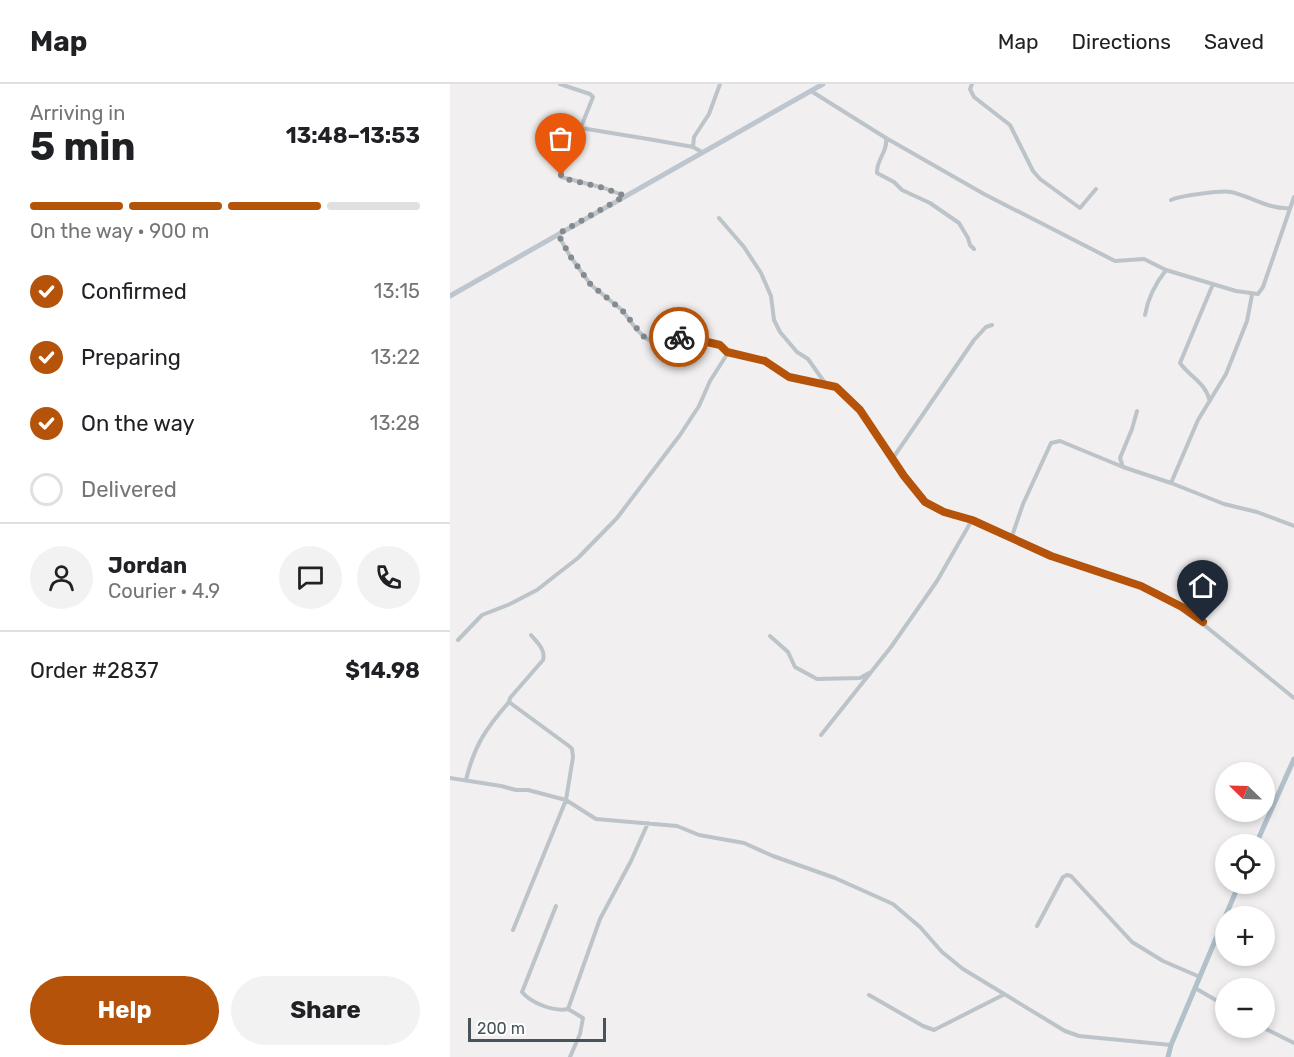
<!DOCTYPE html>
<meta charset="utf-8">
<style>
:root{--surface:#fff;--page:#f2f2f2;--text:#202124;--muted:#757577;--line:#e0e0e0;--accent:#b45309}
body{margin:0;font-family:Rubik,sans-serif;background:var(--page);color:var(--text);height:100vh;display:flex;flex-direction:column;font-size:22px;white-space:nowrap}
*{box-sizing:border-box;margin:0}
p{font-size:20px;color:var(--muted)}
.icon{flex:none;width:33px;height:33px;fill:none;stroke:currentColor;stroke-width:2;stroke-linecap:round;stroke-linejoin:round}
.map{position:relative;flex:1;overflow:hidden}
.sheet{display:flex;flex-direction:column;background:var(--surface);width:450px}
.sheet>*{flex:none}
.needle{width:39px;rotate:293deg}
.tools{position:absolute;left:765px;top:678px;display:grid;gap:12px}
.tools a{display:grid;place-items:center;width:60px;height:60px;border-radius:50%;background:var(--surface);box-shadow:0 3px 9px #0003;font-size:30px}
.scale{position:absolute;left:18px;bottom:15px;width:138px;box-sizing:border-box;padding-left:6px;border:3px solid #49535a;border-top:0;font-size:16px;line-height:21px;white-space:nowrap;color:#49535a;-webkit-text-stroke:4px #fff;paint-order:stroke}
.pin{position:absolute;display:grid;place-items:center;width:51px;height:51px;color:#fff;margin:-62px -26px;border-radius:50% 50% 50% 0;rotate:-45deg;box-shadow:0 0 6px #0007}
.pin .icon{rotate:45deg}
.courier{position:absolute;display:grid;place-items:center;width:60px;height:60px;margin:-30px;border:4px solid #b45309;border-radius:50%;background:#fff;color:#222;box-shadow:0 2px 8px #0007}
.head em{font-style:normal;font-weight:700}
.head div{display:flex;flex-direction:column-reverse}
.head{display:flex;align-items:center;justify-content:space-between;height:102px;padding:0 30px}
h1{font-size:39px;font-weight:700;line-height:45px}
.bar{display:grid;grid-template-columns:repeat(4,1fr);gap:9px 6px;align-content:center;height:72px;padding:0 30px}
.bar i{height:8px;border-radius:4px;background:var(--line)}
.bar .current{background:var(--accent)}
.bar p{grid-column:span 4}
.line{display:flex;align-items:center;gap:15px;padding:0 30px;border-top:2px solid var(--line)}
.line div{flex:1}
.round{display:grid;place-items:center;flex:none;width:63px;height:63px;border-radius:32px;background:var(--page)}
ol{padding:0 30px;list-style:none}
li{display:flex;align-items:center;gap:18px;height:66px}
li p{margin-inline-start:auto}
li .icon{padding:6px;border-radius:50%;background:var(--accent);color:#fff;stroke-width:4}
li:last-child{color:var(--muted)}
li i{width:33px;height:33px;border:3px solid var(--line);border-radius:50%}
.action{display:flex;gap:12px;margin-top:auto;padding:12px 30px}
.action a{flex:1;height:69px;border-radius:36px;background:var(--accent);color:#fff;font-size:24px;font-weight:700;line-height:69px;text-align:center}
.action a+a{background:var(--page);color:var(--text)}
header{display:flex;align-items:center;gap:36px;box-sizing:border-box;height:84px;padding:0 30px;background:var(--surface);border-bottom:2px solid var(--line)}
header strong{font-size:28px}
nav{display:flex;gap:33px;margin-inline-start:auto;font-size:21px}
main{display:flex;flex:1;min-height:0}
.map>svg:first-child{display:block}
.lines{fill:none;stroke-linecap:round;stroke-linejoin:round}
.street{stroke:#bcc4ca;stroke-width:4}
.secondary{stroke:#bdc6ce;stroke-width:5}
.primary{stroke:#b2c0ca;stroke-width:5}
.done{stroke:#848a8e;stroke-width:6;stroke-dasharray:0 10.8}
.route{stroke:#b45309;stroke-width:8}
</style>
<header>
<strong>Map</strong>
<nav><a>Map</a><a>Directions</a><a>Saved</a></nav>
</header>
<main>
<section class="sheet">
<div class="head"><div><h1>5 min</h1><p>Arriving in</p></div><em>13:48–13:53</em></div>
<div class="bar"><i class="current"></i><i class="current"></i><i class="current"></i><i></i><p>On the way · 900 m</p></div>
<ol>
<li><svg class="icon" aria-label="check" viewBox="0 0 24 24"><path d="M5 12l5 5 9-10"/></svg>Confirmed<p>13:15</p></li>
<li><svg class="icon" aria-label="check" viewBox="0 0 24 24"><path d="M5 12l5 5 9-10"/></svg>Preparing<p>13:22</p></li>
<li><svg class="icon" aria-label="check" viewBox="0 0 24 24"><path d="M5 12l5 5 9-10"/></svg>On the way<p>13:28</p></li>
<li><i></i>Delivered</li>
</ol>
<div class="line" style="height:108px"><a class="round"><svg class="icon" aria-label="person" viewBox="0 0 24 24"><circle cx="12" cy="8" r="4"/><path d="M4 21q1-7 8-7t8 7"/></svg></a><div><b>Jordan</b><p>Courier · 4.9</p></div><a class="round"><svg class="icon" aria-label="chat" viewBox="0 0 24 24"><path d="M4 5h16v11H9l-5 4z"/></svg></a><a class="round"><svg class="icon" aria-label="phone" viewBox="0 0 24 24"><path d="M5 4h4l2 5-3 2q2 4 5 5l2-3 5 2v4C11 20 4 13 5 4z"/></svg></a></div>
<div class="line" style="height:78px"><div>Order #2837</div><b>$14.98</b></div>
<div class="action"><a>Help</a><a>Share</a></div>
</section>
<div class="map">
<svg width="844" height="973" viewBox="0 0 844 973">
<rect width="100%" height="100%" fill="#f1efef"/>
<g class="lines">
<path class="street" d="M110 0 140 10 143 13 129 48 116 69 111 93 154 104 175 112
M522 0 520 5 524 13 560 41 583 87 590 95 630 124 646 105
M361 7 436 54C438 68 426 76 427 89L444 98 452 106 480 119 509 139 518 154 520 161 524 165
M131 44 204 56 243 63 252 68
M436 54 534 110 665 177 694 175 716 186
M243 63 244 53 259 30 270 0
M721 116C729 112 772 106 781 108 800 112 820 126 840 124
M269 134 294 163 311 189 321 212 324 236 330 248 347 268 358 275 375 299
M108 151 120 172 141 201 172 226 187 246 197 255 206 257 236 253 256 257 270 261 277 268 311 275 339 293 386 303 410 326 454 392 475 418 494 428 522 436 601 472 691 502 732 523 844 614
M695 231C698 213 705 200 716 186L786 207 808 210 813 203 844 113
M760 317C755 298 740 293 730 279L763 200
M687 327 682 345 670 374 673 383 721 399 774 420 807 428 844 442
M443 374 524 256 536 243 542 241
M721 399 748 336 776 290 797 237 802 211
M561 455 573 420 601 359 610 357 673 383
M320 552 338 568 345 583 367 595 410 594 419 589
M8 556 32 531 60 520 87 506 106 491 128 474 167 434 230 351 249 322 260 297 276 272 277 268
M371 651 441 563 487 497 522 436
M0 694 51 702 66 706H78L116 716 146 735 227 742 249 751 294 759 323 772 385 794 443 820 470 843 492 868 513 885 615 947 629 952 721 961
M16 696C24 662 36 644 59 618
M106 822 72 908C81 919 104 928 118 925
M587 842 613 793 617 791 621 792 682 858 713 877 750 893
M63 846 116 716 123 673 122 665 119 662 59 618 60 614 93 576C96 566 87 558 81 551
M745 904 776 922
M419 911 473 942 484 946 553 911
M814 944 844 959
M120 973 130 950 133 934 118 925 150 835 181 777 198 739"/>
<path class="secondary" d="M0 212 373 0"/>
<path class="primary" d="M806 760 844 675
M718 973 721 961 789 800"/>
</g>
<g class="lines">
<path class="done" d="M111 91 112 94 154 104 175 112 108 150 120 172 141 201 172 226 193 252 201 257 229 253"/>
<path class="route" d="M229 253H236L270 261 277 268 315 277 339 293 386 303 410 326 454 392 475 418 494 428 522 436 601 472 691 502 732 523 753 538"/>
</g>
</svg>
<div class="tools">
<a><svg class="needle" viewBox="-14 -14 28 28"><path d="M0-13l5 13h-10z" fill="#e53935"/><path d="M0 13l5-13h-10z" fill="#757577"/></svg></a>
<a><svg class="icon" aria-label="locate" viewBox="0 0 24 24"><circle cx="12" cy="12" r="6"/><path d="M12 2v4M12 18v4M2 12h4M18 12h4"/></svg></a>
<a>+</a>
<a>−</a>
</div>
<div class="scale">200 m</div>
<div class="pin" style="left:111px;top:91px;background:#ea580c"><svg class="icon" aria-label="bag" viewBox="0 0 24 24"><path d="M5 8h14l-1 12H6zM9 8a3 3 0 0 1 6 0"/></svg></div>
<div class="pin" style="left:753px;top:538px;background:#1f2937"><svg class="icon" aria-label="home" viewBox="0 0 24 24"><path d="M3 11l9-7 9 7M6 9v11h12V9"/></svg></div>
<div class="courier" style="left:229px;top:253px"><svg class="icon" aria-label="bike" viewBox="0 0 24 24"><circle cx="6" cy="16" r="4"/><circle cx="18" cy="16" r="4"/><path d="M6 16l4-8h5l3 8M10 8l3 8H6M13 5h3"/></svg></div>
</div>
</main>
